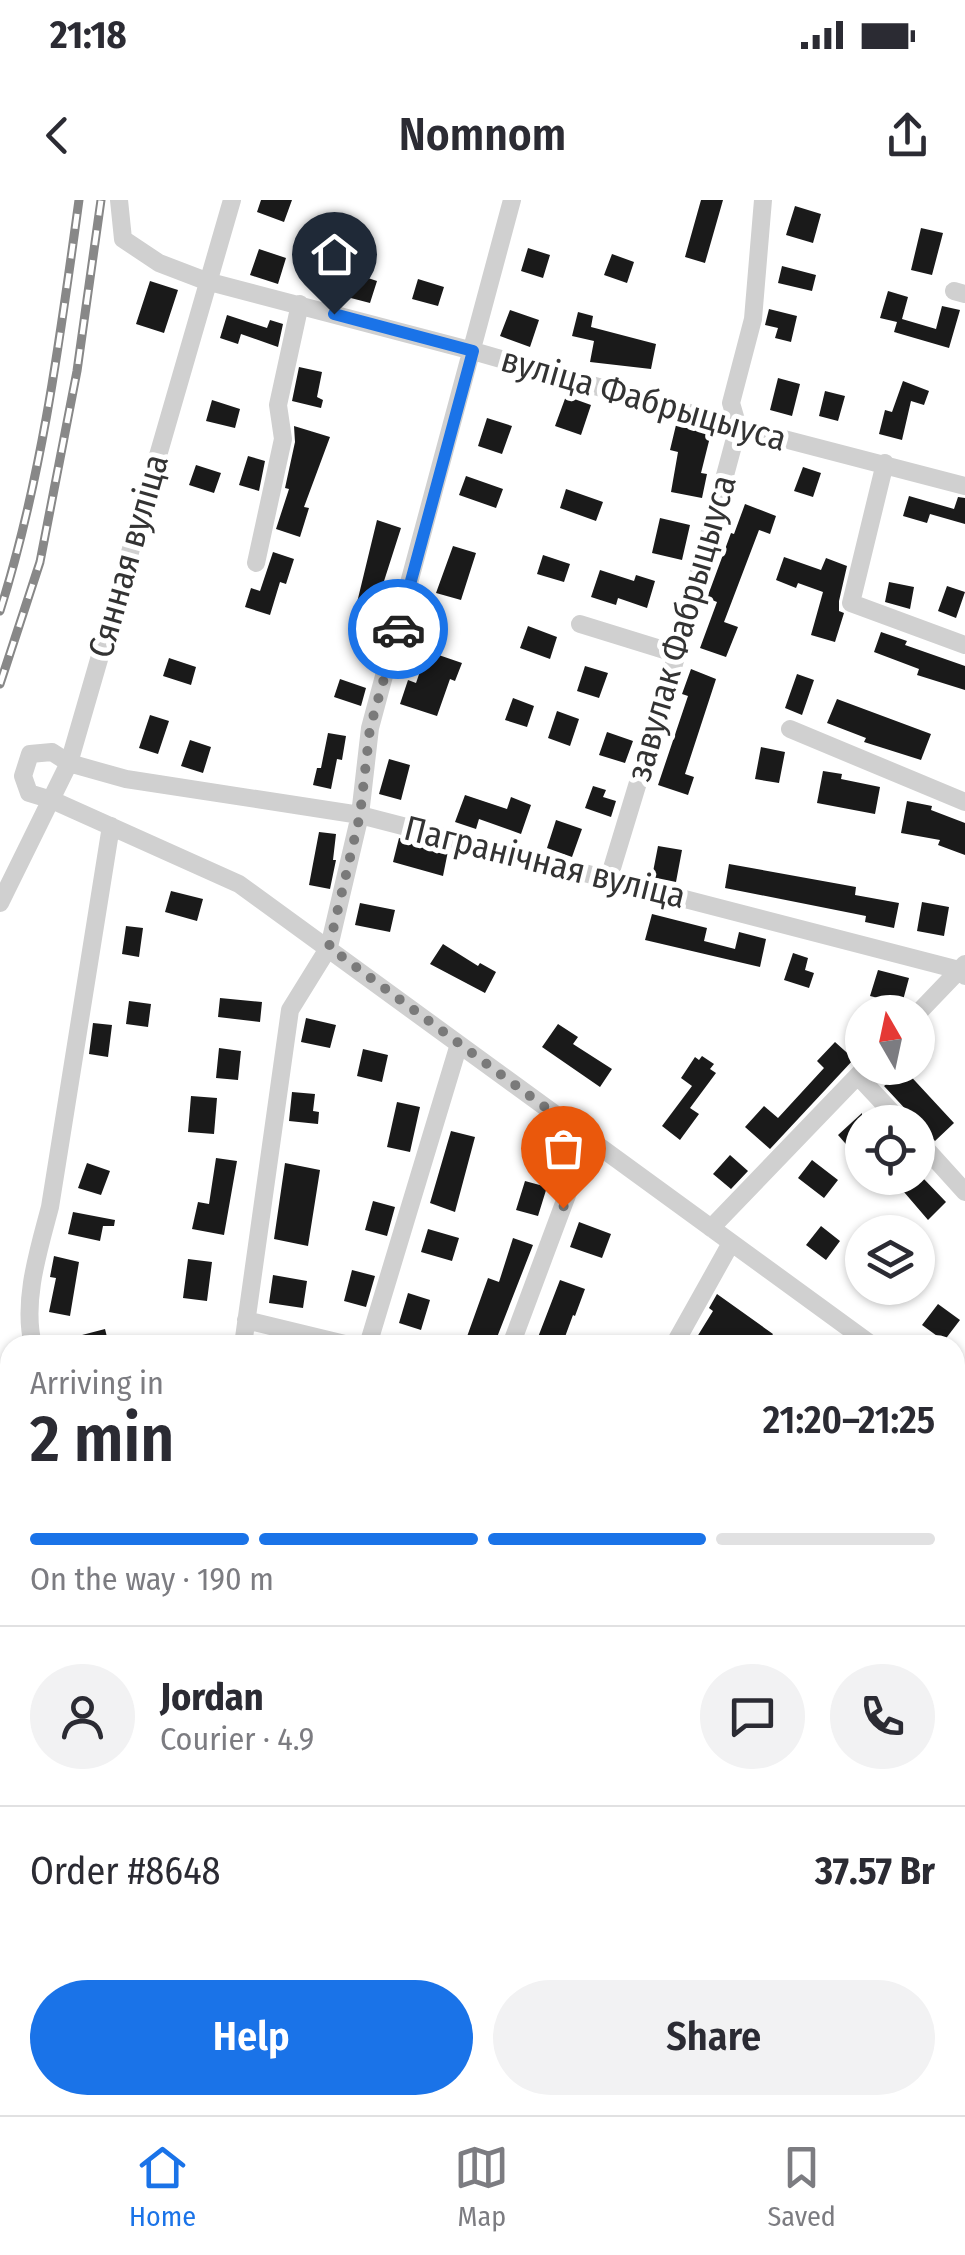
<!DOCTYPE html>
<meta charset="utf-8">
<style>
:root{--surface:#fff;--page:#f2f2f3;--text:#2b2b33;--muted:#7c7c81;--line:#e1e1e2;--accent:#1a73e8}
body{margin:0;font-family:"Fira Sans Condensed",sans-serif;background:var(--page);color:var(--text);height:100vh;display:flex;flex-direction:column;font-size:38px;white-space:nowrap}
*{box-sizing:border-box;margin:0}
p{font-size:32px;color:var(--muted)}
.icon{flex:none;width:55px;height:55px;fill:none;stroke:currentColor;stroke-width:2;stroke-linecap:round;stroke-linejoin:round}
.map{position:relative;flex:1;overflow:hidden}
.drawer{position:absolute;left:0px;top:1135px;width:965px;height:780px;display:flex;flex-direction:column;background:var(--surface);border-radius:30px 30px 0 0;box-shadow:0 2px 8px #0004}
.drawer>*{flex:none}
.needle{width:65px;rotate:351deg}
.buttons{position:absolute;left:845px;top:795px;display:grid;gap:20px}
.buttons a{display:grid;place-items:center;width:90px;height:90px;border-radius:50%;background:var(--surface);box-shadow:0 2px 8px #0004;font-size:50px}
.pin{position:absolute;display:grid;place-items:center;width:85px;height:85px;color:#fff;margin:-102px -42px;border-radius:50% 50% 50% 0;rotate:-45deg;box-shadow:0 0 10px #0007}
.pin .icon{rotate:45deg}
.courier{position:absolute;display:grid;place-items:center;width:100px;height:100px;margin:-50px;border:8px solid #1a73e8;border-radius:50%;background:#fff;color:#222;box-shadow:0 2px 12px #0007}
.head em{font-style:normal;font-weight:600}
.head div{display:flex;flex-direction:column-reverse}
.head{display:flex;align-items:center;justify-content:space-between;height:170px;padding:0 30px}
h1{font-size:65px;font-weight:600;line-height:75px}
.bar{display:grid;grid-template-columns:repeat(4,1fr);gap:15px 10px;align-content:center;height:120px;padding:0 30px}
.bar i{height:12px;border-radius:8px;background:var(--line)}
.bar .on{background:var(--accent)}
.bar p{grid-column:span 4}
.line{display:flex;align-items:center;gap:25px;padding:0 30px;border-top:2px solid var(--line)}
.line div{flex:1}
.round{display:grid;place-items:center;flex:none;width:105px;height:105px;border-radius:52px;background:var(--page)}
.primary-button{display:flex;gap:20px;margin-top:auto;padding:20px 30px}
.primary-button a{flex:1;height:115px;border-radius:60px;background:var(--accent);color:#fff;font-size:40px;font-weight:600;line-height:115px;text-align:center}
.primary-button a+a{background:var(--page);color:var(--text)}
.status{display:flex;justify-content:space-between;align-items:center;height:70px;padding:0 50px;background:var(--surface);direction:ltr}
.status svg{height:28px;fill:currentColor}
header{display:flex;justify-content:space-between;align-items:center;height:130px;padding:0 30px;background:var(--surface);font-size:45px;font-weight:600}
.menu{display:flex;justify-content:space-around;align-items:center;height:140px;border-top:2px solid var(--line);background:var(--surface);font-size:28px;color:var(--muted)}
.menu a{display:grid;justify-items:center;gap:5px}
.menu .on{color:var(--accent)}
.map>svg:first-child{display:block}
.green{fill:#e6ecdf}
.building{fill:#1a1a1a}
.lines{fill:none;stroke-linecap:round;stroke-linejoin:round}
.minor{stroke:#d0d0d0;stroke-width:18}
.rail-casing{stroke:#888;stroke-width:9}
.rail{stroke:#fff;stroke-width:5;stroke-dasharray:15;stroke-linecap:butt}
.done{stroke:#7a7a7a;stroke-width:10;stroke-dasharray:0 18}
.route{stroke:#1a73e8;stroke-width:12}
.labels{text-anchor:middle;stroke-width:10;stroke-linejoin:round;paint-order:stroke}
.street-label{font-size:35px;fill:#333;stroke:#fff}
</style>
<div class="status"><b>21:18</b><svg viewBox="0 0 49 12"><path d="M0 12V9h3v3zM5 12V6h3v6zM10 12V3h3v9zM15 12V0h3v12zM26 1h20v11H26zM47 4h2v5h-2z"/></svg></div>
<header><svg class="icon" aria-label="back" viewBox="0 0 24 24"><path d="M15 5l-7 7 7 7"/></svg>Nomnom<svg class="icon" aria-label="share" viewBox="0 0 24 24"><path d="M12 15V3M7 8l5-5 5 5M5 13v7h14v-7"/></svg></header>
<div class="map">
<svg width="965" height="1915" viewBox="0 0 965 1915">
<rect width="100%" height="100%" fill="#fff"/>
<path class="green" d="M965 1502V1915H227L228 1905H955V1503Z"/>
<path class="building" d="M261 0H292L284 22 257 12Z
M701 0H723L705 63 685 57Z
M795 6 821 14 813 43 786 35Z
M921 28 943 33 932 75 911 70Z
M528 48 550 55 543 78 521 71Z
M259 49 286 58 278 84 250 75Z
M612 54 634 62 627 83 604 75Z
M330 60 355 68 353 73 377 81 370 103 320 90Z
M782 66 816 75 812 91 778 83Z
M418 79 444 87 438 106 412 99Z
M150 81 178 90 164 133 136 124Z
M888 91 908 97 902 119 936 129 942 106 960 110 949 148 894 132 897 122 880 118Z
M769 109 797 116 791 142 775 138 778 128 765 125Z
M510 110 539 120 530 147 500 136Z
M578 112 593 116 591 127 656 144 651 169 590 162 594 141 572 136Z
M227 115 267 128 270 120 283 124 278 147 241 134 238 144 220 138Z
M299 167 322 172 317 197 323 200 321 208 292 201Z
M778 178 800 184 792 216 770 210Z
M903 181 929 191 924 205 911 201 902 240 879 234 885 210 892 212Z
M825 191 845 196 838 221 819 216Z
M566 196 591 205 581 235 555 226Z
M212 200 240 209 235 228 206 221Z
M487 218 512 226 502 254 478 246Z
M676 225 711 233 701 273 707 274 702 298 671 292 678 252 670 250Z
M294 226 330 237 304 307 309 308 300 337 276 329 289 289 285 288 295 242Z
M248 256 265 261 259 291 239 285Z
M196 265 221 273 214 293 189 285Z
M803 267 821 273 813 297 794 291Z
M466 276 503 289 496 308 459 295Z
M566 289 603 302 596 321 560 308Z
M909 296 954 309 958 297 965 298V324L930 314 927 323 903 316Z
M745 304 776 316 770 334 759 330 724 422 738 427 726 457 700 448 717 402 707 398 731 333 734 334Z
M660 318 690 325 682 360 652 353Z
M377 320 401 328 377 403 382 405 376 422 354 415Z
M453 346 476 353 461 400 436 393Z
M273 352 294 359 286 384 280 382 270 415 245 407 251 388 260 391Z
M543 355 570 364 564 382 537 374Z
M784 357 821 370 826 358 847 366 839 401V411L844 413 835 442 811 435 823 392 798 383 796 388 776 380Z
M600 370 634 381 636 375 655 381 647 408 618 398 616 405 591 397Z
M889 382 914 387 910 409 885 402Z
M947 386 965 392 956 418 938 411Z
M528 426 557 437 550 459 520 448Z
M881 432 907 441 905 445 965 466V490L917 475 919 469 874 452Z
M427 451 462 463 455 481 450 479 437 516 400 504 408 480 416 483Z
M169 458 196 467 191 485 163 476Z
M585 466 608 473 599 498 577 491Z
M691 469 716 479 685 574 694 577 688 595 658 585 688 496 682 494Z
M797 474 814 480 802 515 785 508Z
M340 479 366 488 361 506 334 497Z
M513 498 534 506 527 527 505 520Z
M837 499 931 534 921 560 864 542 866 538 827 523Z
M557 511 579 519 570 546 548 538Z
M150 515 169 521 158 554 139 548Z
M607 532 633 541 625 563 599 555Z
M328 533 346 536 342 560 337 559 331 589 313 585 317 568H321Z
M190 540 211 547 203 573 181 566Z
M761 547 785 552 779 583 755 579Z
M389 559 410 565 401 600 379 594Z
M823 571 842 574 841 579 880 587 875 614 817 603Z
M593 586 606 590 603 597 616 601 611 617 585 608Z
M465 595 507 609 511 597 531 605 521 634 479 619 476 629 455 622Z
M907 601 932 606 931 610 965 623V655L938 645 940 640 901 633Z
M556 620 582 629 572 657 547 648Z
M319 632 336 634 333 660H336L330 689 309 685Z
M399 638 448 651 443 676 393 662Z
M658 646 682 650 676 682 652 677Z
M729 664 856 687 855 695 899 703 894 728 865 722 866 716 725 688Z
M171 691 203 699 197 721 165 712Z
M922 702 949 707 944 736 917 731Z
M360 703 395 710 390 732 355 725Z
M652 714 707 728 704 741 735 749 739 732 766 739 760 767 645 740Z
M126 726 143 728 139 757 122 754Z
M443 744 478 766 480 763 496 772 485 793 430 764Z
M793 753 808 758 805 770 814 773 809 788 784 780Z
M878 770 909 778 902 804 870 796Z
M220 798 262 802 260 822 218 817Z
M129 801 151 804 148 827 126 824Z
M306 818 336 825 330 848 301 842Z
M93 823 112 825 108 857 89 854Z
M558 824 578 837 573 844 612 869 600 887 542 847Z
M835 842 854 859 770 949 745 927 764 906 778 918 824 868 817 861Z
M219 848 241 851 238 880 216 878Z
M363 849 388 855 382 882 357 876Z
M702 856 714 864 710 869 716 873 690 908 699 914 680 940 662 926 692 886 681 878 695 857 699 860Z
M904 869 954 923 935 941 884 886Z
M292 892 315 894 313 911 319 912 318 924 289 921Z
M191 896 217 898 214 934 188 932Z
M397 902 420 907 410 952 387 947Z
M862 913V941L852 951 838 935Z
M451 931 475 937 455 1012 430 1003Z
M730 955 748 971 731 989 713 974Z
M216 958 237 961 224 1035 192 1029 198 1002 209 1004Z
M812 960 838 980 824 998 798 978Z
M87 963 110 971 101 995 78 988Z
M285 963 320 970 308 1046 274 1039Z
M892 978H923L946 1002 928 1020Z
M525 981 547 987 538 1016 516 1010Z
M373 1001 395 1007 387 1036 365 1030Z
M73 1012 115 1020 114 1026H103L100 1041 68 1034Z
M579 1022 611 1034 602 1058 570 1047Z
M821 1026 840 1041 826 1060 806 1045Z
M428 1029 459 1038 452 1061 421 1052Z
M513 1038 533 1045 494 1145H464L488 1078 499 1082Z
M54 1056 79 1062 70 1116 49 1112 56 1078 50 1077Z
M188 1059 212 1062 207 1101 183 1098Z
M352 1070 375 1076 366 1107 344 1101Z
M273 1075 307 1081 303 1108 269 1103Z
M560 1080 585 1089 575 1116 573 1115 562 1145H535Z
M408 1093 430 1100 421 1130 399 1123Z
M717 1094 773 1134 766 1145H692L713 1111 709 1108Z
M938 1104 960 1120 944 1141 922 1125Z
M105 1129 109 1145H59V1141Z"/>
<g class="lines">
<path class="minor" d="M119 0 123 39 159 63 206 81 473 151 738 227 965 286
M954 91 965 94
M885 263 851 403 965 445
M256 363 283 239 278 205 300 104
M580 424 677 454
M790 529 965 602
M609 678 677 454 738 227 731 203 753 119 763 0
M0 703 69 563 232 0
M918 813 965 764
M858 876 901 922
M918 940 965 992
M711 1028 865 868
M246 1120 349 1145
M33 1145C22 1101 39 1049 50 1007L111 626
M243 1145 290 810 329 747 360 615 370 528 512 0
M368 1145 459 844
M511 1145 588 939
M674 1145 731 1043
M872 1145 239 684 52 600 29 593 23 576 30 554 52 552 69 563 126 579 360 615 959 770 965 776
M955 1206 965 1213
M0 1281 10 1290
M955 1444H965
M203 1915 206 1905"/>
<g class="rail-casing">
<path id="rail" d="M0 411C42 278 60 138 79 0
M0 484 40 362 77 171 101 0
M0 1444 10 1474
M0 1782 10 1757"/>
</g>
<use href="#rail" class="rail"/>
</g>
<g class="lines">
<path class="done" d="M398 429 370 528 360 615 329 747 588 939 563 1008"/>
<path class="route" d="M334 114 473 151 398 429"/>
</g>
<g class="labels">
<g class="street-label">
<text transform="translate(644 199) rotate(16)" y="12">вуліца Фабрыцыуса</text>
<text transform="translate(128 356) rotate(-74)" y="12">Сянная вуліца</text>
<text transform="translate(681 428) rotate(-74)" y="12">завулак Фабрыцыуса</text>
<text transform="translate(545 662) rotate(14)" y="12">Пагранічная вуліца</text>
</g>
</g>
</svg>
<div class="buttons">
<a><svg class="needle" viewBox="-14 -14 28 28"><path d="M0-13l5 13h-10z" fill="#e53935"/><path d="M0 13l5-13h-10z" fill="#7c7c81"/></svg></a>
<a><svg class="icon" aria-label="locate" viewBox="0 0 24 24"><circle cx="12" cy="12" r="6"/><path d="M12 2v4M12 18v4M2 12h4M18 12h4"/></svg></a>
<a><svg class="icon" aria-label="layers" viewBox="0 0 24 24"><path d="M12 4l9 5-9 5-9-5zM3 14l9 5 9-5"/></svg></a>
</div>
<div class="pin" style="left:563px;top:1008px;background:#ea580c"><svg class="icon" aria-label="bag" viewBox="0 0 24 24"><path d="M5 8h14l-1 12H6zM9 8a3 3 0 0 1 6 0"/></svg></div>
<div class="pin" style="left:334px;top:114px;background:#1f2937"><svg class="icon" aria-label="home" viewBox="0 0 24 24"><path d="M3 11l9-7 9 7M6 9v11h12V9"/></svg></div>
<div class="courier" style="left:398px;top:429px"><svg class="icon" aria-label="car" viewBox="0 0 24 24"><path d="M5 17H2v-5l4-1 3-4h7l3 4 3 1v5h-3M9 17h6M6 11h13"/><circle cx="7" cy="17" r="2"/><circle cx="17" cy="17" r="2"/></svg></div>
<section class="drawer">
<div class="head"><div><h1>2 min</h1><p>Arriving in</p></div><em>21:20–21:25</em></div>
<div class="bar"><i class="on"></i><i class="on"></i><i class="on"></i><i></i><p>On the way · 190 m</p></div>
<div class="line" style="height:180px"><a class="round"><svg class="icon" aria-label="person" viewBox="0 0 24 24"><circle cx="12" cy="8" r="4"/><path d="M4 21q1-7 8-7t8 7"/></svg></a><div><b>Jordan</b><p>Courier · 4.9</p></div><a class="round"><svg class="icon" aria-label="chat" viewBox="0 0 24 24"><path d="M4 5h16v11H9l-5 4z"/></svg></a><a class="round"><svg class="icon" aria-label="phone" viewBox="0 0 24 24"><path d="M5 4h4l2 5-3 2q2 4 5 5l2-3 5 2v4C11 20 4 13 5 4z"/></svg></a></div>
<div class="line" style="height:130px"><div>Order #8648</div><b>37.57 Br</b></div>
<div class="primary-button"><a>Help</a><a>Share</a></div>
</section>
</div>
<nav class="menu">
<a class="on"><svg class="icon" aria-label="home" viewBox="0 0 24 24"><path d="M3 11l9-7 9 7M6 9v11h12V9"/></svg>Home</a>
<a><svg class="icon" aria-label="map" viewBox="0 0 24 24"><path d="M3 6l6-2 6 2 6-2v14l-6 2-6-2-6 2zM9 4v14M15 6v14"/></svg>Map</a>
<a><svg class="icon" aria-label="saved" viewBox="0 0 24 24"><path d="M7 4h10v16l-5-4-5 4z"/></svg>Saved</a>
</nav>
